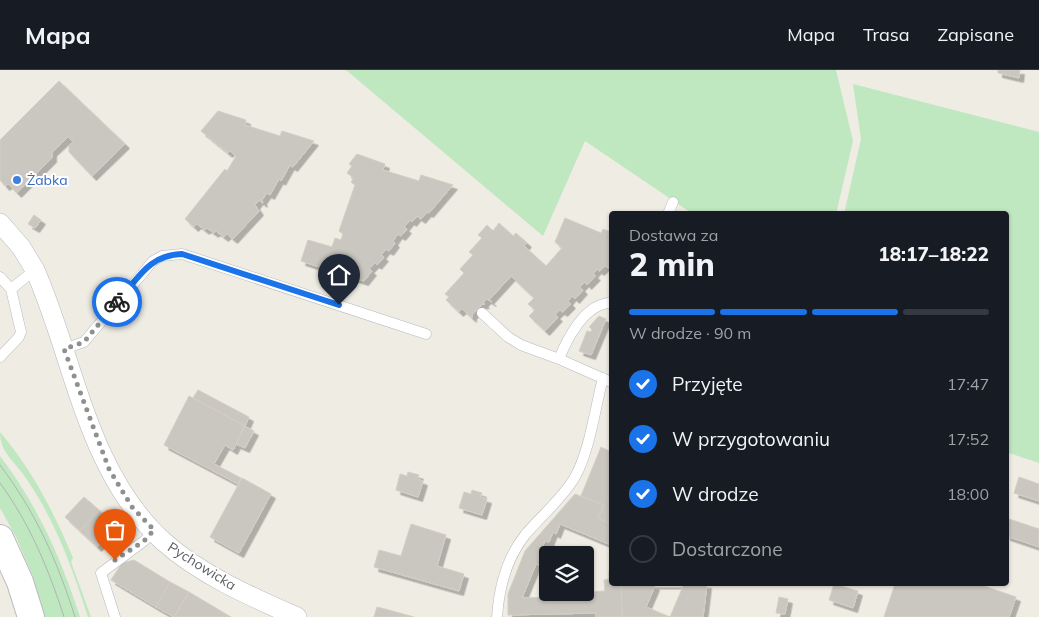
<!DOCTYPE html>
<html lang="pl">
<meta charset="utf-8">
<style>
:root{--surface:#171b24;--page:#242831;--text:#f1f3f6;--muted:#9ea1a6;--line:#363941;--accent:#1a73e8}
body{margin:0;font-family:Mulish,sans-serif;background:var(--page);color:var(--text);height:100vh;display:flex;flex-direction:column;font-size:19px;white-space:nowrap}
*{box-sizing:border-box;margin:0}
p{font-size:16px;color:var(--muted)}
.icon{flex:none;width:28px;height:28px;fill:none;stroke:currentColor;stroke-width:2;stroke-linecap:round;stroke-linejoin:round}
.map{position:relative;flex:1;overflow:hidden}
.side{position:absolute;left:609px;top:141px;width:400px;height:375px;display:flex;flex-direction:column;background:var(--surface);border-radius:5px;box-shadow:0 1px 4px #0004}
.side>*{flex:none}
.buttons{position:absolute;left:539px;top:476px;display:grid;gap:10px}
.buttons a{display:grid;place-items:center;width:55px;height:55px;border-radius:5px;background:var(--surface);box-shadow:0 1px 4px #0004;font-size:25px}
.pin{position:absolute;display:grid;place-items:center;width:42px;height:42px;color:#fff;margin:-51px -21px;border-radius:50% 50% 50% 0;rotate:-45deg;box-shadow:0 0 5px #0007}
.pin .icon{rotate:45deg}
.courier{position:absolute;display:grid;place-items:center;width:50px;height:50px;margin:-25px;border:4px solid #1a73e8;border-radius:50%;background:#fff;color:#222;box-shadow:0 1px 6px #0007}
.overview em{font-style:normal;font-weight:800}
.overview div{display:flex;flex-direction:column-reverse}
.overview{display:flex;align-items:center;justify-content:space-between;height:85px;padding:0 20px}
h1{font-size:32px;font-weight:800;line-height:38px}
.bar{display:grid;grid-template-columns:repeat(4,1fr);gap:8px 5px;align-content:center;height:60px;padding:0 20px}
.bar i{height:6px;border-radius:4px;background:var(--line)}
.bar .on{background:var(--accent)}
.bar p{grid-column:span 4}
ol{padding:0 20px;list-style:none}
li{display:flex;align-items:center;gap:15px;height:55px}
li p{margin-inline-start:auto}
li .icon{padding:5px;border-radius:50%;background:var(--accent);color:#fff;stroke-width:4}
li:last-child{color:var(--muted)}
li i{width:28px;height:28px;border:2px solid var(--line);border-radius:50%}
header{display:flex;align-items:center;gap:30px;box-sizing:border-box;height:70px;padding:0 25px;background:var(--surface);border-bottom:1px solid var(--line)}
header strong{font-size:24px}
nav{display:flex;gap:28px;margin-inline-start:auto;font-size:18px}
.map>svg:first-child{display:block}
.green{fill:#bfe7c0}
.building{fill:#cac7c1;stroke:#d4cec2;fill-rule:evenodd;filter:url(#shadow)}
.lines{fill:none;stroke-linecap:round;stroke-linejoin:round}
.service-casing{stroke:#b6b9be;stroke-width:11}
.minor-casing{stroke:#b6b9be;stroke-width:20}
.secondary-casing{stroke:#b7bac0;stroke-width:28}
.service{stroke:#fff;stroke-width:10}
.minor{stroke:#fff;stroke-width:19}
.secondary{stroke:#fff;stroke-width:26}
.tram{stroke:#b3b4b5;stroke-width:1}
.done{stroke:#8f9191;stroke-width:5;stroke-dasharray:0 9}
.route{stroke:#1a73e8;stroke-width:6}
.shop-dot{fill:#3f7fe0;stroke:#fff;stroke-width:2}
.labels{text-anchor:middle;stroke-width:4;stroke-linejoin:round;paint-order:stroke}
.shop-label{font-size:14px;fill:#366cbe;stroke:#fff;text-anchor:start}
.street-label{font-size:14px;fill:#5c6065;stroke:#fff}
</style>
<header>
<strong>Mapa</strong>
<nav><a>Mapa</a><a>Trasa</a><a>Zapisane</a></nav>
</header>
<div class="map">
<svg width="1039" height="547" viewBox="0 0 1039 547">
<defs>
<filter id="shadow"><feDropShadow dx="4.5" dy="4.5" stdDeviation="0" flood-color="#0004"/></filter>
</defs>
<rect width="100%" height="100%" fill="#efece4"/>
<path class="green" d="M346 0H836L853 71 836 144H693L585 71 543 166Z
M853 14 1039 62V393L1006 382V144H844L861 69Z
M0 362C32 400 54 442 73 488L71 492 91 547H88C72 497 54 447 23 404 12 389 0 381 0 362Z
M0 386C38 436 61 488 80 547H45L33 507 16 467 0 438Z"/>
<path class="building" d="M998 0H1020L1019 8 998 3Z
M59 11 125 74 92 106 69 82V76L73 72 68 67 52 82V88L17 123 8 114 5 116 0 110V70Z
M218 41 246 50 245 55 280 66 282 61 314 71 293 97 290 95 281 111 279 109 270 125 267 123 262 130 263 133 259 130 255 135 259 141 233 169 227 164 224 167 216 161 214 163 207 158 205 160 197 154 194 157 185 149 225 99 227 101 236 86 230 81 228 83 201 61Z
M357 84 385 94 383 100 419 111 421 105 453 115 429 143 427 142 421 149 417 146 412 152 410 150 404 157 407 159 401 166 398 164 393 171 395 173 389 181 386 179 381 185 384 187 377 195 375 193 369 199 372 201 364 211 301 191 308 170 332 177 335 168 341 170 343 164 339 161 355 115 351 112 354 108 347 103 352 96 349 94Z
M34 145 41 150 35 158 28 154Z
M565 148 601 163 603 159 611 162V199L605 196 600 201 597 199 593 204 596 206 587 215 585 212 580 217 583 220 575 229 572 226 568 231 571 234 563 242 560 240 555 245 558 247 545 261 529 246 535 240 528 234 534 228 511 206 489 230 492 232 487 229 483 233 485 234H482L472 245V248L462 239 459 242 446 230 449 227 445 224 464 203 460 199 473 185 469 182 482 168 478 165 487 155 493 161 499 153 513 166 516 163 527 173 524 176 546 196 562 178 555 172Z
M599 246 606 249 591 285 579 281 587 261 591 262 592 259 589 257Z
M198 320 249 347 245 356 193 328Z
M189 326 245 356 233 380 225 375 214 394 241 408 238 414 164 375Z
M244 356 254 361 245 378 236 374Z
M601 377 611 382V454L598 448 604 435 581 426Z
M408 402 419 405 417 409 423 411 418 427 396 420 400 404 407 406Z
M1019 407 1039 414V431L1014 423Z
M242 408 271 424 239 483 210 467Z
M472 420 482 423 480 427 487 429 482 445 459 438 464 422 471 424Z
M575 424 604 435 598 448 611 454V514H621L622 547H596V543L508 545V524L525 481ZM548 485H585V522H548Z
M84 427 99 440 80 461 65 447Z
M99 440 116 457 97 477 80 461Z
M1006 448 1039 459V477L1006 466Z
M411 454 446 465 437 496 464 504 459 521 374 497 379 480 401 486Z
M560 454 611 475V501H609V509L604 510 605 521 585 522V485H548V522H556V527L522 528 536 494 541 496 544 490 538 487 545 471 549 472 553 462 556 464Z
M134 490 170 512 156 537 111 510 122 493Z
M170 512 189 522 174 547 156 537Z
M621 514H707L703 547H622Z
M649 514H684L670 547 646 537 655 516Z
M834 514 858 521 853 538 829 530Z
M895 514H984V516L1016 527 1009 547H884Z
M189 522 231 547H174Z
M779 527 788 529 785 544 776 543Z
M377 537 385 539 414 547H374Z"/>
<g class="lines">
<g class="service-casing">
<path id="service" d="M668 144 673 132
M0 207 11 219 21 262 19 267 0 287
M11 219 35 200
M482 243 508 267 521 275 559 289 611 312
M64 279 84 272 153 191 162 186 182 184 426 264
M559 289C567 269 585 233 611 233
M115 547 101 503 144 471 154 461
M497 547C499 518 506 489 525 465 541 446 562 429 575 407 590 380 595 338 603 308"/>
</g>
<g class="minor-casing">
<path id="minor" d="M0 153 21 177 35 200C75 291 87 403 164 472 201 505 252 527 297 547"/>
</g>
<g class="secondary-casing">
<path id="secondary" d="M0 468 20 512 31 547"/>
</g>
<use href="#service" class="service"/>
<use href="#minor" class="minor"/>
<use href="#secondary" class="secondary"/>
<path class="tram" d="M0 395C36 443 57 490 75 547
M0 413C30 454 49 500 64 547"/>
</g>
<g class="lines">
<path class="done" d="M115 490 144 471 154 460 132 437 109 399 64 279 84 272 117 232"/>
<path class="route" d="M117 232C138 209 148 185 182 184L339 235"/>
</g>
<circle class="shop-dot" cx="17" cy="110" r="5"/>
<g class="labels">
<g class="shop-label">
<text x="27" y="115">Żabka</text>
</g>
<g class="street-label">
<text transform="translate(202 496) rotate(32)" y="5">Pychowicka</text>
</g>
</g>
</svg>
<div class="buttons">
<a><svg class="icon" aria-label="layers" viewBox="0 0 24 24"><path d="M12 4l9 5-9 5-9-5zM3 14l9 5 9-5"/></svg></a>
</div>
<div class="pin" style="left:115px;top:490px;background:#ea580c"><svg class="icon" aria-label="bag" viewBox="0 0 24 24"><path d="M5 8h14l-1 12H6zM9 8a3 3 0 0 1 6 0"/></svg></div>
<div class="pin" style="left:339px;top:235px;background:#1f2937"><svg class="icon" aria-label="home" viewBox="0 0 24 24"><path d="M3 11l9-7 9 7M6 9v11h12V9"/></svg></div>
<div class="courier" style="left:117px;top:232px"><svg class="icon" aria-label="bike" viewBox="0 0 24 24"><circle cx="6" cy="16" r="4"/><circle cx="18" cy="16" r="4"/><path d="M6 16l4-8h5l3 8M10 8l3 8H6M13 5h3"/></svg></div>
<section class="side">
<div class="overview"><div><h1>2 min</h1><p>Dostawa za</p></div><em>18:17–18:22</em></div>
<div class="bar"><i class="on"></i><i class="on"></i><i class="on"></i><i></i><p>W drodze · 90 m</p></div>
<ol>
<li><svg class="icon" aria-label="check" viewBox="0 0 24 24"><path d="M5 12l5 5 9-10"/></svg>Przyjęte<p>17:47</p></li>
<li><svg class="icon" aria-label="check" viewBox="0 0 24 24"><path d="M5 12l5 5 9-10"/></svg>W przygotowaniu<p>17:52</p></li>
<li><svg class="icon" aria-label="check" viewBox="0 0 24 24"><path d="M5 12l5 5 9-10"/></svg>W drodze<p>18:00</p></li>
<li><i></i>Dostarczone</li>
</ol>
</section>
</div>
